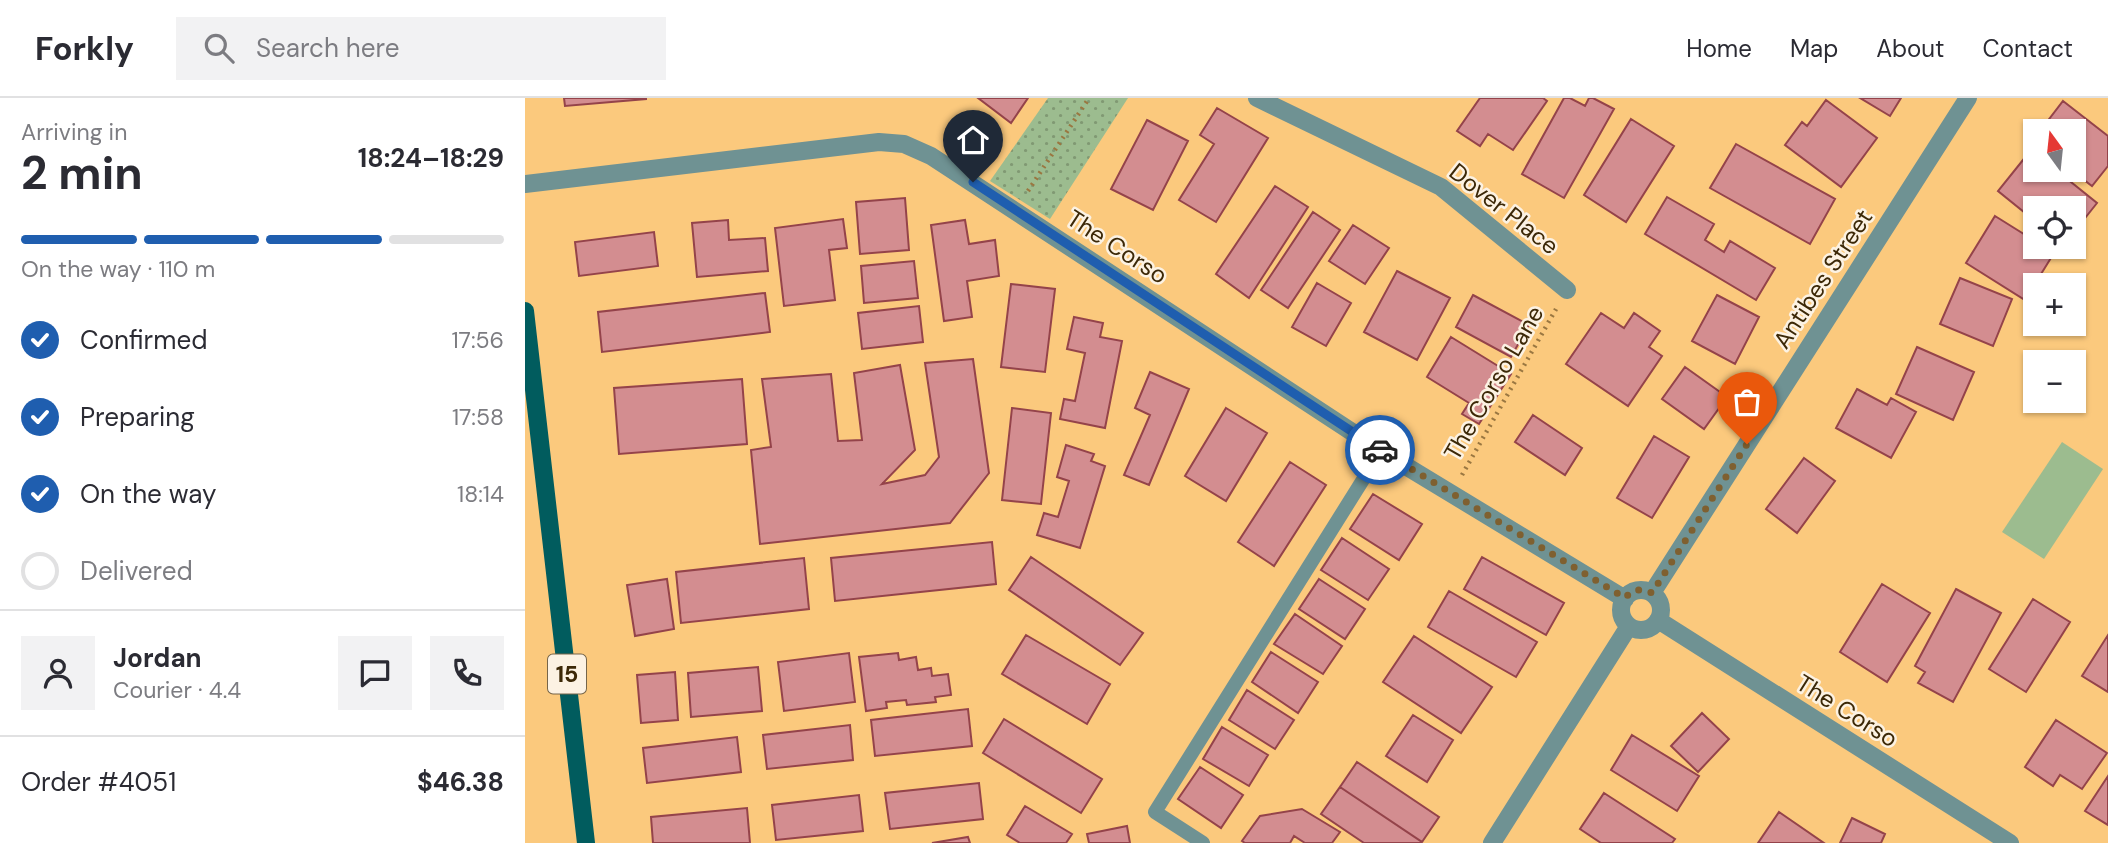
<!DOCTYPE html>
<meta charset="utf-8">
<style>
:root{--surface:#fff;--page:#f2f2f3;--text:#2b2b33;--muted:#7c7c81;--line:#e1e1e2;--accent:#1f5eaf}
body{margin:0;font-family:"DM Sans",sans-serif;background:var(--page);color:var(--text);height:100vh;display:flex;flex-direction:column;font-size:26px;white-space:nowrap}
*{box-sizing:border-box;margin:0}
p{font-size:23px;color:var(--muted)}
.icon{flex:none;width:38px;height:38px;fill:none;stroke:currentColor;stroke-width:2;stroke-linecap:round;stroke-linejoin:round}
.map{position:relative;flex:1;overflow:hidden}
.side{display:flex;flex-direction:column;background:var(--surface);width:525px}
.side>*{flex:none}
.needle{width:46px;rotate:345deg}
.tools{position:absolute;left:1498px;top:21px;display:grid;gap:14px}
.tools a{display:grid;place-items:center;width:63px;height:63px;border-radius:0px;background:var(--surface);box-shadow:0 2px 5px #0004;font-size:35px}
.pin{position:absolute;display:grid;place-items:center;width:60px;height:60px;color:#fff;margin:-72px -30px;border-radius:50% 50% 50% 0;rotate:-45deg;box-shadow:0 0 7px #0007}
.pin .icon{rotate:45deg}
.courier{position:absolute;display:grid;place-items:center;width:70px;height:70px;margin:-35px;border:5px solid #1f5eaf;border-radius:50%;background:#fff;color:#222;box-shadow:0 2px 9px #0007}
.overview em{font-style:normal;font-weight:700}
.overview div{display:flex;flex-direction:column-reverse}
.overview{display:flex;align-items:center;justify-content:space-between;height:119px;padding:0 21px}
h1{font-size:46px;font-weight:700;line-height:52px}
.bar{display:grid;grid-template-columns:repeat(4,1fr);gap:10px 7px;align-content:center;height:84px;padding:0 21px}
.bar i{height:9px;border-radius:5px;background:var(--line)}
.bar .selected{background:var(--accent)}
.bar p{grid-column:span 4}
.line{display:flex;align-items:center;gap:18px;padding:0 21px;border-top:2px solid var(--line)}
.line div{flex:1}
.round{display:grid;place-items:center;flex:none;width:74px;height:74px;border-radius:0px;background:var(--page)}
ol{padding:0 21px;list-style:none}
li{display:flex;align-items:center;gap:21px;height:77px}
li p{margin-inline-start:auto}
li .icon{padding:7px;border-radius:50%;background:var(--accent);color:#fff;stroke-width:4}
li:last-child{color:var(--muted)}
li i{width:38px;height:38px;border:4px solid var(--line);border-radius:50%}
header{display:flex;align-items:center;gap:42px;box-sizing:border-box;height:98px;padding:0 35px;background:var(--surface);border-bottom:2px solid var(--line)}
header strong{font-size:33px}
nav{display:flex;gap:38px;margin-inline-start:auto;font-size:24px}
.search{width:490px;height:63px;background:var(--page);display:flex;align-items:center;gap:18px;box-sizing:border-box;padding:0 24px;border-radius:0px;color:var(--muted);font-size:26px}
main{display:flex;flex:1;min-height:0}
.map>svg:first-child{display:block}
.park{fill:url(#park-dots)}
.pitch{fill:#9cbc8f}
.building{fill:#d38d90;stroke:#94434a;stroke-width:2}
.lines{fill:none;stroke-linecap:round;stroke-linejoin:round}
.path{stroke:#9a7741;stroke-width:4.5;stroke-dasharray:2 5;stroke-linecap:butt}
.lane{stroke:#6f9293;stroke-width:14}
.street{stroke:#6f9293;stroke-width:18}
.primary{stroke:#015c5e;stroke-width:18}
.done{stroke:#7f6030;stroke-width:7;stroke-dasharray:0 12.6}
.route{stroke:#1f5eaf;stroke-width:9}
.labels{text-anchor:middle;stroke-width:5;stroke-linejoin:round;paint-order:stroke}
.shield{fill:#fcf2e3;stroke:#766549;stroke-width:2}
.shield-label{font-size:23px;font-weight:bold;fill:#3c2807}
.street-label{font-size:24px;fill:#3c2807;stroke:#fcf2e3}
</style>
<header>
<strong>Forkly</strong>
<div class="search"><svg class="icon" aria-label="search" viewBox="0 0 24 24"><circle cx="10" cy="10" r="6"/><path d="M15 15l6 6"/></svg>Search here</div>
<nav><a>Home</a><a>Map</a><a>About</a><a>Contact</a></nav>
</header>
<main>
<section class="side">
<div class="overview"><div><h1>2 min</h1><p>Arriving in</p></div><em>18:24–18:29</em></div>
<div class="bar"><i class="selected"></i><i class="selected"></i><i class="selected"></i><i></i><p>On the way · 110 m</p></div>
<ol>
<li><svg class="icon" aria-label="check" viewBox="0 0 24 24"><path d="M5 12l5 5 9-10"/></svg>Confirmed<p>17:56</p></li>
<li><svg class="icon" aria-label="check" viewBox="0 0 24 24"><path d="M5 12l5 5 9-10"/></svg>Preparing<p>17:58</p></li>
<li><svg class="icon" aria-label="check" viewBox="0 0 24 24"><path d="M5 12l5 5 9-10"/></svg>On the way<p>18:14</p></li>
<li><i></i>Delivered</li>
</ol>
<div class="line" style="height:126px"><a class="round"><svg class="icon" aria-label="person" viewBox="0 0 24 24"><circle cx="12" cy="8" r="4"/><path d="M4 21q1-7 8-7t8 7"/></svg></a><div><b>Jordan</b><p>Courier · 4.4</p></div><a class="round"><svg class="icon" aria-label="chat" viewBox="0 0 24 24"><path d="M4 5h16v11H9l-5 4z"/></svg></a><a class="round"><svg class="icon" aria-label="phone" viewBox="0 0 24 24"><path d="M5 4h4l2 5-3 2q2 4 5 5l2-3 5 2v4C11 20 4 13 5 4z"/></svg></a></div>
<div class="line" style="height:91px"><div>Order #4051</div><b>$46.38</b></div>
</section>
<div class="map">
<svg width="1583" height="745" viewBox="0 0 1583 745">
<defs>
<pattern id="park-dots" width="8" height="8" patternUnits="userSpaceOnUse" patternTransform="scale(1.75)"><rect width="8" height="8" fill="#9cbc8f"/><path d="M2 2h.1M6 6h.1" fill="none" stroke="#809973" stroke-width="1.8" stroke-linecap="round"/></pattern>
</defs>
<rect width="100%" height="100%" fill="#fbc97d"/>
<path class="park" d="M523 0H603L525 121 465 83Z"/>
<path class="pitch" d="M1537 344 1578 371 1519 461 1477 434Z"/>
<path class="building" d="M39 0H121V1L40 8Z
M453 0H503L486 25Z
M955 0H1018L1022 3 988 52 963 36 955 48 932 33Z
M1039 0H1045L1060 8 1064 0H1068L1089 11 1039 100 997 76Z
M1335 0H1376L1365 18Z
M1301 2 1352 40 1316 89 1260 47 1277 24 1282 28Z
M1538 3 1583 38V68L1567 88 1546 72H1549V33H1515Z
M692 10 743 40 691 124 654 102 689 46 675 37Z
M1106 21 1149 48 1101 124 1059 97Z
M622 22 663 43 628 112 586 91Z
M1211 46 1310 101 1285 146 1185 90Z
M1506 52 1510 55V72H1531L1572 105 1549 134V110H1510V129L1502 123 1505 119 1473 93Z
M750 88 783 109 724 200 691 176Z
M1142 99 1189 126 1180 142 1199 154 1205 143 1250 170 1231 202 1120 136Z
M380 100 384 152 335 156 331 104Z
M788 114 815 132 763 210 736 192Z
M1470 118 1510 143V149H1519L1529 155 1500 202 1441 165Z
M318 121 322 150 304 152 310 202 259 208 250 130Z
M203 122 204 142 240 140 243 173 172 179 167 125Z
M440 122 444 146 470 142 474 178 442 183 447 219 419 223 406 127Z
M828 127 864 150 840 186 804 163Z
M129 134 133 168 54 178 50 144Z
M389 163 393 200 339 205 336 168Z
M872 173 925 200 892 262 839 234Z
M1435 180 1487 201 1468 248 1415 226Z
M792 185 826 205 801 248 767 229Z
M486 186 530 191 520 274 476 269Z
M240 195 245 234 77 254 73 214Z
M948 197 1004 227 986 259 931 229Z
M1192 197 1234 219 1210 266 1167 243Z
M394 208 398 244 337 251 333 215Z
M1076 215 1099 230 1109 215 1135 233 1124 249 1137 258 1103 308 1041 266Z
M549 219 578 225 575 239 597 243 580 330 535 321 539 301 550 303 560 255 542 251Z
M926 239 986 276 954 326 937 316 944 305 902 279Z
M1392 249 1449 274 1428 322 1371 296Z
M448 261 464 375 425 425 235 446 226 352 246 349 237 281 306 276 313 343 337 342 329 275 375 267 390 352 357 386 400 377 414 359 400 265Z
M1160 269 1202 299 1179 331 1137 301Z
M625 274 664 291 624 387 599 377 625 317 610 310Z
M217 281 222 346 94 356 89 290Z
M1332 291 1362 307 1366 300 1391 314 1366 360 1311 330Z
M487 310 526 315 516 406 477 402Z
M701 310 742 335 701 403 660 378Z
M1008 317 1057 350 1040 377 990 344Z
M1129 338 1164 359 1127 420 1092 400Z
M541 347 569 356 566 363 580 368 555 450 512 437 519 415 533 419 544 383 532 379Z
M1279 360 1310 383 1272 435 1241 411Z
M765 364 801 387 749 468 713 444Z
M848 396 897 426 874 462 825 431Z
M817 440 864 471 843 502 796 472Z
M467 444 471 486 310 503 306 460Z
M506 459 618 535 595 567 484 492Z
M957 459 1039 505 1021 537 939 491Z
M279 460 284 511 156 525 151 474Z
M142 481 149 531 110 538 102 487Z
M794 481 840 511 820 541 774 511Z
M1357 486 1405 515 1362 584 1315 554Z
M1431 491 1476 515 1428 604 1393 585 1400 574 1390 568Z
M924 493 1012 544 991 579 903 529Z
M1508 501 1545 524 1501 594 1464 571Z
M770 516 817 548 798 576 749 546Z
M501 537 585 586 562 626 477 576Z
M1583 537V594L1557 578Z
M889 538 967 589 936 635 858 584Z
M746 554 793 584 773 615 727 584Z
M324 555 330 604 259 613 253 564Z
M373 555 374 562 391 559 393 572 406 570 407 578 423 576 426 597 410 599 411 604 382 607 381 602 361 604 362 610 341 613 334 559Z
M233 569 237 613 166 619 163 575Z
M150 574 153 622 116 625 112 577Z
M722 592 769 622 750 651 704 622Z
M443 611 447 648 350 658 346 622Z
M1177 615 1204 641 1173 674 1146 648Z
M888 617 928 642 902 684 861 658Z
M479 621 577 681 556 715 458 655Z
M1531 622 1582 655 1557 691 1535 677 1528 688 1500 669Z
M325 627 328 662 242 671 238 637Z
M697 629 743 657 724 688 678 661Z
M1107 637 1174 678 1152 713 1086 672Z
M212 639 216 674 122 685 118 650Z
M832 664 914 719 897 744 815 689Z
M675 669 718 697 696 730 653 701Z
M1583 678V727L1560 713Z
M454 685 458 721 365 731 360 695Z
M815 689 897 744 896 745H839L796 716Z
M1079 695 1150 741 1147 745H1076L1055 731Z
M334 697 338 733 251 742 247 707Z
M500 708 547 736 541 745H495L482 737Z
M222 710 225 745H128L126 719Z
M777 711 815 734 807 745H780L769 738 765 745H720L717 743 735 718Z
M1254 714 1299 745H1233Z
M1327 720 1360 736 1356 745H1315Z
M602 728 605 745H564L562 736Z
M443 739 445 745H407Z"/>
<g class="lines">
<path class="path" d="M503 93 564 0
M937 377 1031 211"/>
<path class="lane" d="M678 745 630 714 856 353"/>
<path class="street" d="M732 0 916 89 1042 192
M0 86 354 44 379 46 406 58 856 353 1100 501
M1096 512a20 20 0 1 1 40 0a20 20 0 1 1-40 0Z
M1127 495 1443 0
M1133 522 1485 745
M967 745 1104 528"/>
<path class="primary" d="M0 213 61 745"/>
</g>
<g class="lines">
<path class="done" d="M855 352 1100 500C1108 491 1116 490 1127 495L1222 346"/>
<path class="route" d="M448 84 855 352"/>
</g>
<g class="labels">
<rect class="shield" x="23" y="556.5" width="38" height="39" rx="5"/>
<g class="shield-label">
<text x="42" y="584">15</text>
</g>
<g class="street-label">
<text transform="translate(979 111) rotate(38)" y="8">Dover Place</text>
<text transform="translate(592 149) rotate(33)" y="8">The Corso</text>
<text transform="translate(1298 181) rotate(-57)" y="8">Antibes Street</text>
<text transform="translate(969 285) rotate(-60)" y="8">The Corso Lane</text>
<text transform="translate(1322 613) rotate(32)" y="8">The Corso</text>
</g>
</g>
</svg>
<div class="tools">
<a><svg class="needle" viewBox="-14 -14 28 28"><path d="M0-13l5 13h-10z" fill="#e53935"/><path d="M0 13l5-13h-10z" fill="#7c7c81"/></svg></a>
<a><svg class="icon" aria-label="locate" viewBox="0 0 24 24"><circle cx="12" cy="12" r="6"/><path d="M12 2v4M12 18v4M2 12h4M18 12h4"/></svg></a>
<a>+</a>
<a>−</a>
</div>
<div class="pin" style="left:1222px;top:346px;background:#ea580c"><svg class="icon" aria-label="bag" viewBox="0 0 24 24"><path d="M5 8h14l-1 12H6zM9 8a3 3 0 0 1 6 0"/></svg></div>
<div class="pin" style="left:448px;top:84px;background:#1f2937"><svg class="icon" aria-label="home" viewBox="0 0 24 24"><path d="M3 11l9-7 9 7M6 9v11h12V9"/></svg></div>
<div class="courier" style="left:855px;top:352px"><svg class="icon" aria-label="car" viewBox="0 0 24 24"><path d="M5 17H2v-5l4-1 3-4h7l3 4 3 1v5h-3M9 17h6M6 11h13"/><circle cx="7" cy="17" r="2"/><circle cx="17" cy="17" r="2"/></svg></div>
</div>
</main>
